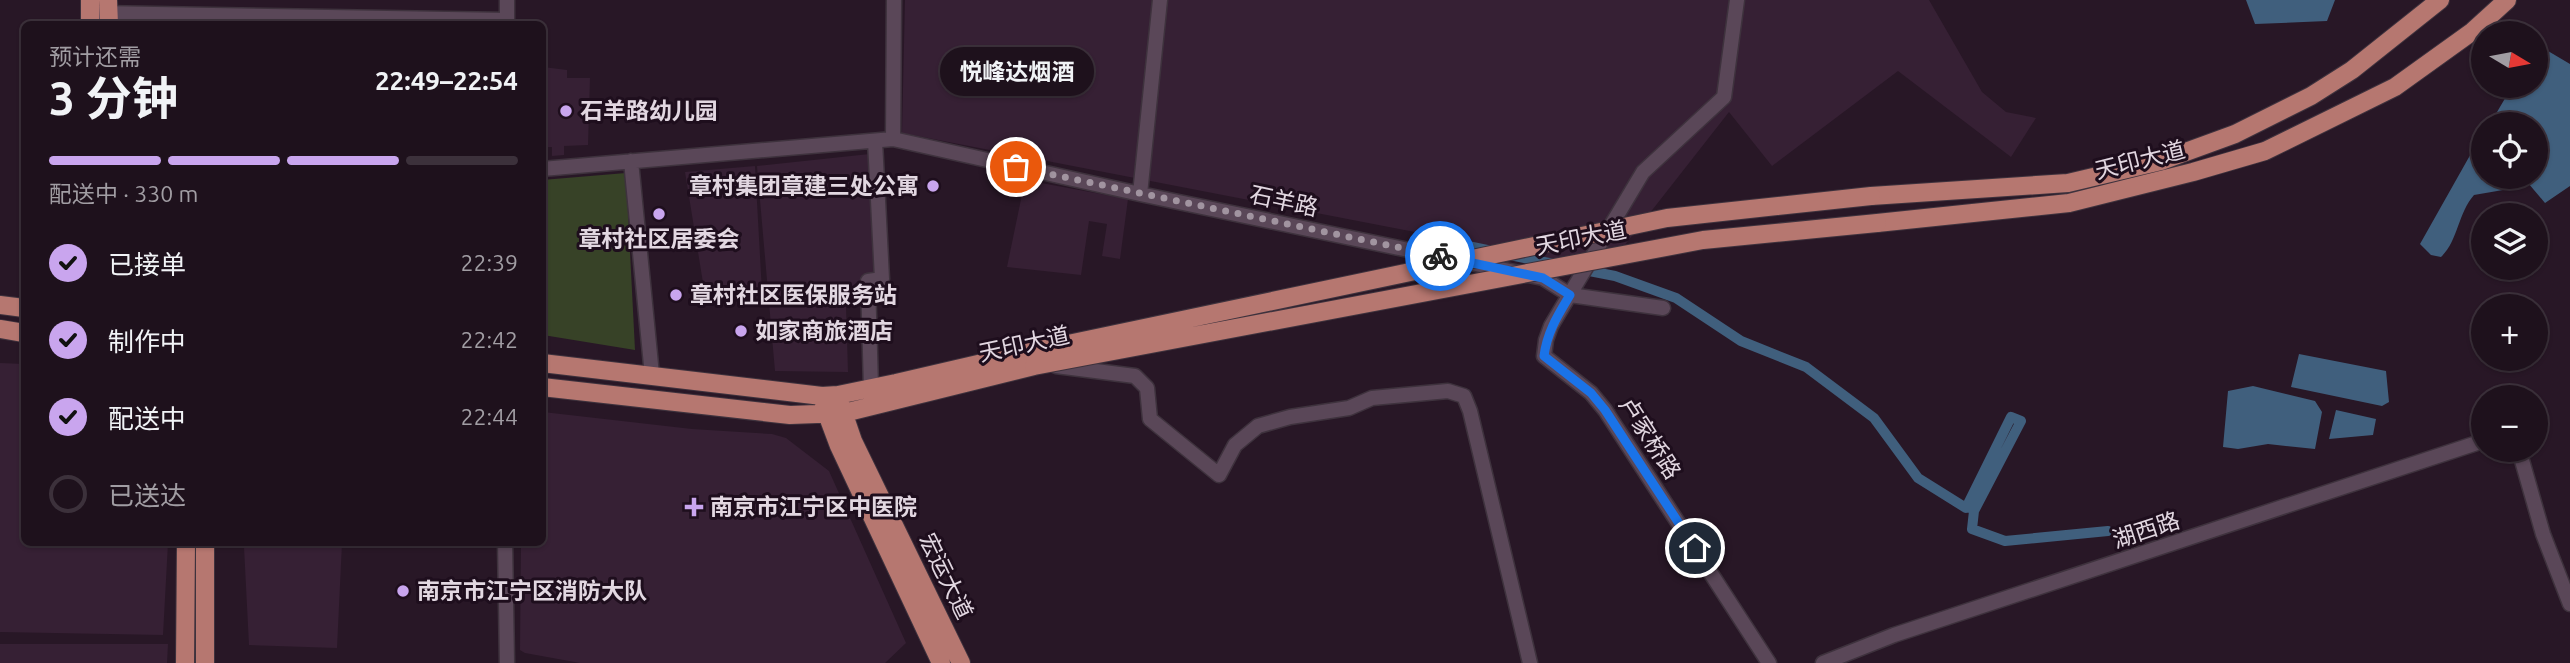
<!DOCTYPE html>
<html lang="zh">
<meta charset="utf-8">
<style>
:root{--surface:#1e111c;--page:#2b1f29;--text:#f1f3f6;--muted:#a19da3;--line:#3c313b;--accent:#c9a5ee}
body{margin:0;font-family:Ubuntu,"Noto Sans SC",sans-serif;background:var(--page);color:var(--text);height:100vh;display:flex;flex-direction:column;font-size:26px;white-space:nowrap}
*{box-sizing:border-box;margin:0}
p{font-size:23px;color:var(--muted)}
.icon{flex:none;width:38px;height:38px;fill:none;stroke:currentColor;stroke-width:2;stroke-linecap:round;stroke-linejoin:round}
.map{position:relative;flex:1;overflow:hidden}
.panel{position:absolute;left:21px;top:21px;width:525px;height:525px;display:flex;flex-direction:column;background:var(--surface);border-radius:10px;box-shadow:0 2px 5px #0004,0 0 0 2px var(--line)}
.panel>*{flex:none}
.needle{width:46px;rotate:100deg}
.fabs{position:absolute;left:2471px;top:21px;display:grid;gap:14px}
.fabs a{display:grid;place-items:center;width:77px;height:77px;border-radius:50%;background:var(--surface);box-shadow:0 2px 5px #0004,0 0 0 2px var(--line);font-size:35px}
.pin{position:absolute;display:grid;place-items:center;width:60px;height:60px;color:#fff;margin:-30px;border:4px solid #fff;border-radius:50%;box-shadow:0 2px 7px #0007}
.courier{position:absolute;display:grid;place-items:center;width:70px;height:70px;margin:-35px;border:5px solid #1a73e8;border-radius:50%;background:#fff;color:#222;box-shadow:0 2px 9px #0007}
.bubble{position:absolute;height:49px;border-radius:24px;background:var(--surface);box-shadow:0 2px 5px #0004,0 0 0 2px var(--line);font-size:23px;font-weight:700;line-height:49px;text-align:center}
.overview em{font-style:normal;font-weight:700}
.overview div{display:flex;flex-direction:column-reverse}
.overview{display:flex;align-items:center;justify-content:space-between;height:119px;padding:0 28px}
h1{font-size:46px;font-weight:700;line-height:52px}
.bar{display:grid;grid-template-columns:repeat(4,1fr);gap:10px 7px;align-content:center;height:84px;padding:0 28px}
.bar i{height:9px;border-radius:5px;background:var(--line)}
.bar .on{background:var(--accent)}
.bar p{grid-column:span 4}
ol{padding:0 28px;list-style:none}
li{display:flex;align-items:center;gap:21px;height:77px}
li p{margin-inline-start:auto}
li .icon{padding:7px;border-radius:50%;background:var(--accent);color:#111;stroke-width:4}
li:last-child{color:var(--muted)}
li i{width:38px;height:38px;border:4px solid var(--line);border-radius:50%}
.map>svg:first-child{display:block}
.built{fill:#362034}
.green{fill:#374227}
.water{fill:#405f7d}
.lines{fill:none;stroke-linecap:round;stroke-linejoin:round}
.canal{stroke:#405f7d;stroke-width:10}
.minor-casing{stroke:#3e323d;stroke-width:17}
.major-casing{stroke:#3e323d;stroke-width:20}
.minor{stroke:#5a4758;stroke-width:14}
.major{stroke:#b67770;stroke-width:18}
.major-bridge-casing{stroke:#3e323d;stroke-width:20;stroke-linecap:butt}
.major-bridge{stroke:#b67770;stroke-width:18}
.done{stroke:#a194a0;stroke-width:7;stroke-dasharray:0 12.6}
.route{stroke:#1a73e8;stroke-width:9}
.poi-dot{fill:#c9a5ee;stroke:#1e0e1d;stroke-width:2.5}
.labels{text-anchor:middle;stroke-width:6;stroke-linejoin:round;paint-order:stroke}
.poi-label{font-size:23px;font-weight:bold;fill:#e2d7e1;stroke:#1e0e1d;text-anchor:start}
.street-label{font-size:23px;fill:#e2d7e1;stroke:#1e0e1d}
</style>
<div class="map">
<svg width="2570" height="663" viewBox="0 0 2570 663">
<rect width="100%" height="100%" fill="#281726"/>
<path class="built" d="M905 0H1929L1982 92 2006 112 2036 118 2011 157 1898 71 1772 166 1729 112 1606 269 902 133Z
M543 67 567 70V78H590L588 145 564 146V155L552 156V147H543Z
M879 153 886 283 856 286 854 301 846 306 848 372 775 371 757 166Z
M755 166 762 292 705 295 685 172Z
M1025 180 1128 199 1120 259 1102 256 1107 224 1089 221 1081 275 1007 267Z
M0 363 24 364V542L168 543 163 635 0 632Z
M543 412 692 429 772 434 786 438 829 471 906 643 885 663H580L525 653 520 650 521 543 542 542Z
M321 543H342L337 648 249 645 244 547Z
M0 644H168L167 663H0Z"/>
<path class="green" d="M626 173 635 350 543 335 542 180Z"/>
<path class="water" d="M2246 0H2335L2327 21 2255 24Z
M2536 44 2570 64V186L2545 203 2523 177H2536V124H2490L2507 95 2501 91 2505 86H2536Z
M2473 150 2483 155V177H2508L2503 190 2474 195C2458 213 2458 241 2441 257L2431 255 2420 244Z
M2299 354 2386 371 2389 402 2382 406 2291 387Z
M2253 386 2315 401 2322 412 2315 449 2268 444 2238 449 2223 447 2228 391Z
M2336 410 2376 419 2373 435 2329 439Z"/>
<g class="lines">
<path class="canal" d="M1429 238 1492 251
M1510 255 1554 264
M1579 269 1615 276 1676 298 1741 341 1806 367 1874 418 1918 478 1966 508 2011 417 2021 421 1974 511 1972 529 2005 541 2108 531"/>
<g class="minor-casing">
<path id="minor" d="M1737 0 1724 97 1643 172 1551 326 1546 340 1544 356 1591 393 1605 410 1769 663
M99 13 507 20
M507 24V0
M893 139 894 0
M631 161 652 375
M542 169 893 139 1140 194 1543 278 1570 295 1663 308
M1140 194 1160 0
M1056 366 1135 376 1147 388 1150 419 1219 475 1235 445 1258 426 1290 417 1349 408 1372 398 1448 391 1464 396 1470 411 1530 663
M871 388 868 281 882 279 875 141
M2519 450 2543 534 2570 604
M505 542 507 663
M1823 663 1894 635 2483 441"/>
</g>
<g class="major-casing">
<path id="major" d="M90 0V24
M108 0 109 24
M1871 196 2068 183 2161 161 2235 134 2311 96 2352 70 2440 0
M1877 223 2069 203 2193 172 2265 151 2395 87 2473 31 2507 0
M0 305 24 308
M0 329 24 333
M542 363 822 396 838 395 896 383 1030 352 1034 366 844 413 790 415 542 387
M840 403 853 441 961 663
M824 406 839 446 941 663
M185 663 186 542
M205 663V542"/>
</g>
<use href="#minor" class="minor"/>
<use href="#major" class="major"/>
<g class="major-bridge-casing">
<path id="major-bridge" d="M1030 352 1667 218 1871 196
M1034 366 1703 240 1877 223"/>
</g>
<use href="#major-bridge" class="major-bridge"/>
</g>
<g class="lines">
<path class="done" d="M1016 167 1440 256"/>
<path class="route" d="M1440 256 1543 278 1570 295C1558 315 1547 332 1544 356L1591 393 1605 410 1695 548"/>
</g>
<g class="poi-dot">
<circle cx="566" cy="111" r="7"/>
<circle cx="933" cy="186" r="7"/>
<circle cx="659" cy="214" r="7"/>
<circle cx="676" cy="295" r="7"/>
<circle cx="741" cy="331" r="7"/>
<path d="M690.5 496.5h7v7h7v7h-7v7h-7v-7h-7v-7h7z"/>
<circle cx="403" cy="591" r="7"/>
</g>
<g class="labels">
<g class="poi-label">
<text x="580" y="119">石羊路幼儿园</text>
<text x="919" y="194" text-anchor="end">章村集团章建三处公寓</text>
<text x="659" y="247" text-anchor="middle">章村社区居委会</text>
<text x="690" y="303">章村社区医保服务站</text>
<text x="755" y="339">如家商旅酒店</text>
<text x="710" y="515">南京市江宁区中医院</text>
<text x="417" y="599">南京市江宁区消防大队</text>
</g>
<g class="street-label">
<text transform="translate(2140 160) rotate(-14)" y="8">天印大道</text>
<text transform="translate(1284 201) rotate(12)" y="8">石羊路</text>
<text transform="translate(1581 238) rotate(-11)" y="8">天印大道</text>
<text transform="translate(1024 344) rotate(-12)" y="8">天印大道</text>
<text transform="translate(1650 438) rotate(57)" y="8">卢家桥路</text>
<text transform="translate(2146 530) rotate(-18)" y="8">湖西路</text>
<text transform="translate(946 576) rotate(64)" y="8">宏运大道</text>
</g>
</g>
</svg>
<div class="fabs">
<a><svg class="needle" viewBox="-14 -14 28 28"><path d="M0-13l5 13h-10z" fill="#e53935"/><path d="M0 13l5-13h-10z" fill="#a19da3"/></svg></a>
<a><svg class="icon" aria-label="locate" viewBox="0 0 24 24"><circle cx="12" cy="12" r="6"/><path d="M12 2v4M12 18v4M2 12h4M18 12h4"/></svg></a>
<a><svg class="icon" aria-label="layers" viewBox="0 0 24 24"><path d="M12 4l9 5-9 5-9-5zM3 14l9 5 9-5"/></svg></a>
<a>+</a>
<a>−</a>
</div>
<div class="pin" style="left:1016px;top:167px;background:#ea580c"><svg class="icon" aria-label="bag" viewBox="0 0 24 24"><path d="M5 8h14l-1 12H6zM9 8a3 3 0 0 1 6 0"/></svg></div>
<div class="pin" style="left:1695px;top:548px;background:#1f2937"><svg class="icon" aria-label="home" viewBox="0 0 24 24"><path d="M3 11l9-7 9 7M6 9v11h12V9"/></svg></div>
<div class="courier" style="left:1440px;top:256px"><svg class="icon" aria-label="bike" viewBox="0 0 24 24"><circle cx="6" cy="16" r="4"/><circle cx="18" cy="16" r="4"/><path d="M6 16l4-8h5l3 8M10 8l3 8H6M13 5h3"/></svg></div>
<div class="bubble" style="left:940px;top:47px;width:154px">悦峰达烟酒</div>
<section class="panel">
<div class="overview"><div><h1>3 分钟</h1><p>预计还需</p></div><em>22:49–22:54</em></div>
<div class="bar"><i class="on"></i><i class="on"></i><i class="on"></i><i></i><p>配送中 · 330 m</p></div>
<ol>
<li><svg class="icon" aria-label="check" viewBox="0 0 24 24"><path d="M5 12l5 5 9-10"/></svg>已接单<p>22:39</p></li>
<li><svg class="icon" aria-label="check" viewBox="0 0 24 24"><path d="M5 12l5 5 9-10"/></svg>制作中<p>22:42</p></li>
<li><svg class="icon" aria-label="check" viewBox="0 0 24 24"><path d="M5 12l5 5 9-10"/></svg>配送中<p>22:44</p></li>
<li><i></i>已送达</li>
</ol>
</section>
</div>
